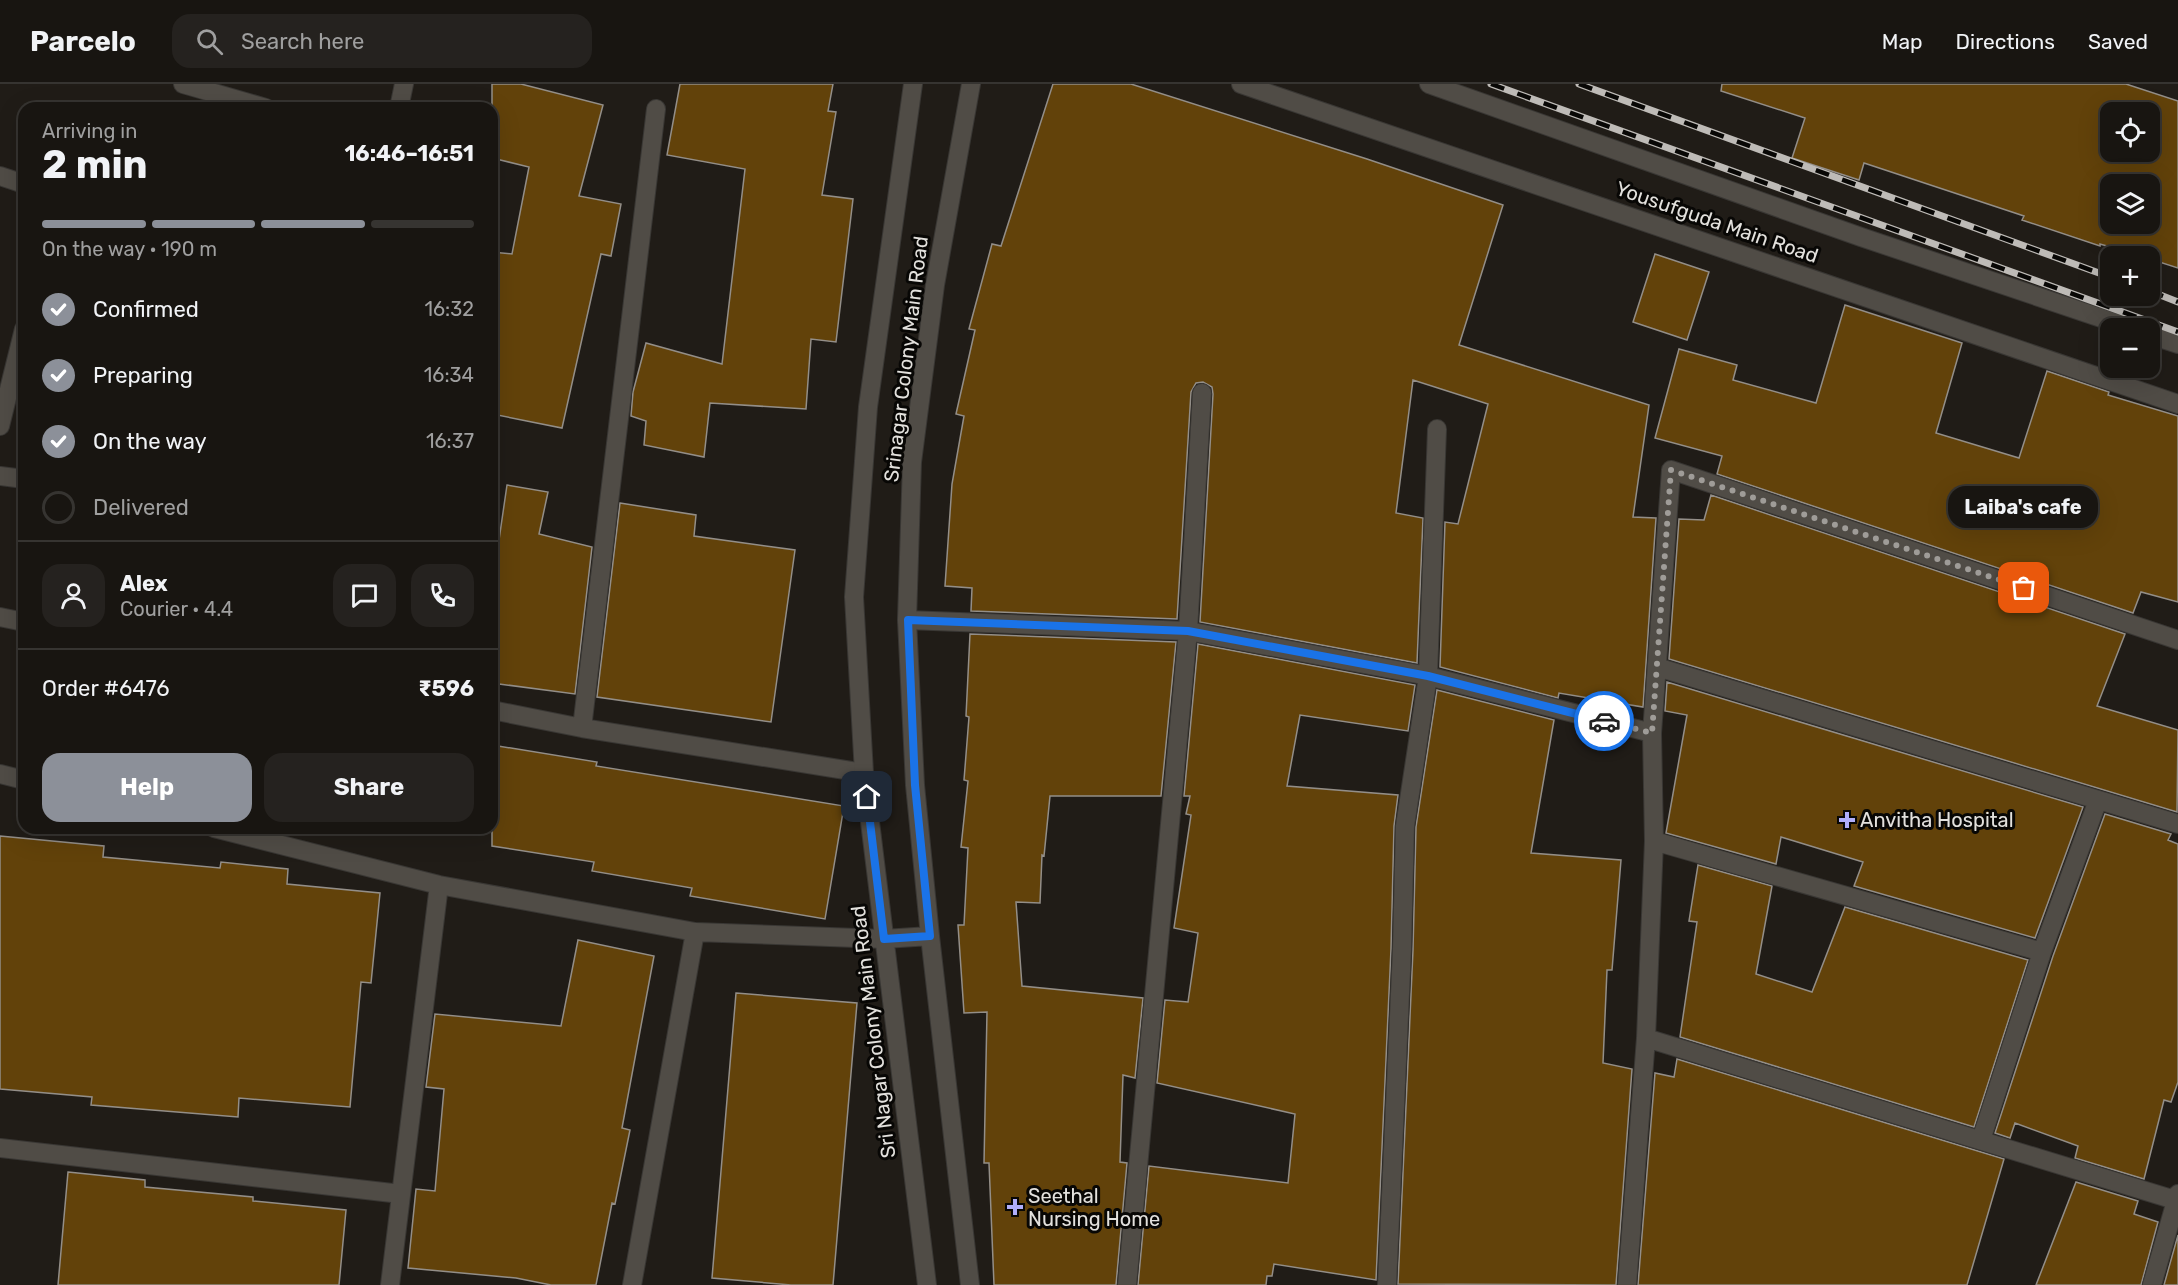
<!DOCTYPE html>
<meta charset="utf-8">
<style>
:root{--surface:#181511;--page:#25221f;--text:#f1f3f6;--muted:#9f9f9f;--line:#363431;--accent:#8c9099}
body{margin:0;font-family:Rubik,sans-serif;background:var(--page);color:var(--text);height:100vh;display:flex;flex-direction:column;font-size:22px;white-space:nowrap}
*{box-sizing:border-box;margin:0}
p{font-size:20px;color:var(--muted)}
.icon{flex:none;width:33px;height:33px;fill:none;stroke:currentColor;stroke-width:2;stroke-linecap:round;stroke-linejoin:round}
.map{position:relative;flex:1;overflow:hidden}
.sheet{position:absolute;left:18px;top:18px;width:480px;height:732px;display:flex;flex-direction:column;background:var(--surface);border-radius:18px;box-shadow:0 6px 24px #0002,0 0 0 2px var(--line)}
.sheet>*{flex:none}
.controls{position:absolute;left:2100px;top:18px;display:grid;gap:12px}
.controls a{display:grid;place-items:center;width:60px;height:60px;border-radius:12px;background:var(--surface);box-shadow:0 6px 24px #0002,0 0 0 2px var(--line);font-size:30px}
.pin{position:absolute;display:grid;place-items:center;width:51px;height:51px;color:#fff;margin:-26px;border-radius:12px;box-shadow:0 3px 9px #0006}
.courier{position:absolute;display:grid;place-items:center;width:60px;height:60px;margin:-30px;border:4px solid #1a73e8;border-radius:50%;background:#fff;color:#222;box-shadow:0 2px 8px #0007}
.bubble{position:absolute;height:42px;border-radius:18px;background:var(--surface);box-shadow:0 6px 24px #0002,0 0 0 2px var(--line);font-size:20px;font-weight:700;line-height:42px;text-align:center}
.head em{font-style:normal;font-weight:700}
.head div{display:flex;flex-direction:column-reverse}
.head{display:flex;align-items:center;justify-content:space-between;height:102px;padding:0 24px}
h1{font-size:39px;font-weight:700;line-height:45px}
.bar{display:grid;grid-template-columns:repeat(4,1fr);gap:9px 6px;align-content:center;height:72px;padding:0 24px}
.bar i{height:8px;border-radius:4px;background:var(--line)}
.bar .on{background:var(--accent)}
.bar p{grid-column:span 4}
.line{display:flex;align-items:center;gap:15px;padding:0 24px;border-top:2px solid var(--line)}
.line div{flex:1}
.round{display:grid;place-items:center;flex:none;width:63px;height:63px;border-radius:18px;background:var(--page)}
ol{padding:0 24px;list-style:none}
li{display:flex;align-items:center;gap:18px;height:66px}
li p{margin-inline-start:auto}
li .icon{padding:6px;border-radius:50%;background:var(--accent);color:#fff;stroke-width:4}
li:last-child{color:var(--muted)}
li i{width:33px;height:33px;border:3px solid var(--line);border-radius:50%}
.action{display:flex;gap:12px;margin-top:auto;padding:12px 24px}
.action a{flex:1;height:69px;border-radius:18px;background:var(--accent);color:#fff;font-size:24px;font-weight:700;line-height:69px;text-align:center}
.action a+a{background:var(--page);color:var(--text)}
header{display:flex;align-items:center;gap:36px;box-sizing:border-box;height:84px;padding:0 30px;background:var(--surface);border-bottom:2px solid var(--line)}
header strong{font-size:28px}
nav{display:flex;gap:33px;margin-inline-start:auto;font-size:21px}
.search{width:420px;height:54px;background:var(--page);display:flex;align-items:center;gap:15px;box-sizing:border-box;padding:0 21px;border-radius:18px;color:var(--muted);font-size:22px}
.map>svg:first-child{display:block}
.building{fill:#62420a;stroke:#938e88;stroke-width:1.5;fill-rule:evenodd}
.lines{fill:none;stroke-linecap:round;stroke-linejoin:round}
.street-casing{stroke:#393734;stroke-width:20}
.secondary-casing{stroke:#393734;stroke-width:20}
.street{stroke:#504c46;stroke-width:18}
.secondary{stroke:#504c46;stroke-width:18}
.rail-casing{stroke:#bebbb7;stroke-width:7}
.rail{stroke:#080705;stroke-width:4.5;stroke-dasharray:14;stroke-linecap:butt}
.done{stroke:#9f9c98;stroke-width:6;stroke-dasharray:0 10.8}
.route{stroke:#1a73e8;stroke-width:8}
.poi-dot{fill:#b0aefa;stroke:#080705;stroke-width:2}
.labels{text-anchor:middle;stroke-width:6;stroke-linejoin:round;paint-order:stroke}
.street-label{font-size:20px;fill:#e3e1dd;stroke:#080705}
.poi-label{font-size:20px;fill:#e3e1dd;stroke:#080705;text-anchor:start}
</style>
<header>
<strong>Parcelo</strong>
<div class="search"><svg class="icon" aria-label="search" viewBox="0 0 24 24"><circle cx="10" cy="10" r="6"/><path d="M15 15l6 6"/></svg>Search here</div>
<nav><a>Map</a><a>Directions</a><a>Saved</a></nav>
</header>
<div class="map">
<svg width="2178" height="1201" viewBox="0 0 2178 1201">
<rect width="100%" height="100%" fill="#201c17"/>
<path class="building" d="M492 0H521L603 21 579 112 621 120 611 172 601 170 562 344 492 330V168L512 170 529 83 492 74Z
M680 0H833L828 27 836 28 822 111 853 115 836 258 811 255 806 325 710 319 704 373 644 361 646 337 631 332 633 308 646 259 722 280 745 85 667 71Z
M1053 0H1131L1367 75 1503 121 1459 261 1649 321 1633 433 1656 434 1643 623 1559 609 1558 614 1440 583 1445 438 1458 440 1488 320 1413 296 1396 429 1423 434 1417 579 1200 538 1213 310 1212 303 1203 298 1196 299 1191 308 1177 535 971 527 972 504 945 502 952 400 964 332 956 330 975 246 969 245 992 160 1001 162Z
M1722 0H2126L2178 17V184L2150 175V172H2142L2100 160V162L2022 136 2024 132 1864 79 1859 96 1792 74 1805 34 1721 7ZM2110 28H2150V68H2110ZM2110 100H2150V140H2110Z
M1655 170 1709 188 1687 256 1633 238Z
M1845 221 1962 259 1936 349 2019 374 2047 287 2109 308 2108 311 2178 332V518L2141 508 2133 529 1717 390 1722 372 1655 354 1679 265 1737 281 1733 296 1816 319Z
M507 401 548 408 539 450 592 463 575 610 492 599V504Z
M1711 411 2125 550 2097 622 2178 646 2177 728 1669 575 1679 435 1704 436Z
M620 419 696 431 694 452 795 466 771 638 597 613Z
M970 550 1176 558 1161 712H1050L1044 772 1042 771 1040 819 1016 818 1022 902 1143 914 1135 994 1123 991 1120 1078 1127 1079 1116 1201H994L989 1079H984L987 928 964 929 958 841H964L968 764 961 763 968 697 964 696 969 633 966 632Z
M1198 560 1415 601 1408 647 1300 631 1287 702 1398 711 1394 742 1391 865 1376 1196 1274 1180 1272 1192H1267L1266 1201H1138L1149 1082 1288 1099 1295 1030 1157 999 1165 916 1188 918 1198 849 1174 844 1191 731 1186 730 1190 712H1184Z
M1667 598 2083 723 2035 854 1854 802 1863 778 1781 753 1776 780 1666 749 1687 631 1665 627Z
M1437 606 1554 636 1531 769 1621 776 1612 886H1607L1603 979 1632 985 1616 1201 1398 1200 1413 866 1416 743Z
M492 661 597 678 596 682 844 722 825 835 690 812 692 804 592 787 594 778 492 762Z
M2105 730 2171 750 2168 756 2178 760V998L2171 1018 2164 1016 2144 1095 2075 1074 2078 1062 2015 1039 2010 1054 1995 1049 2053 872Z
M0 752 104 762 103 773 220 784 221 778 288 785 287 800 380 809 371 899 361 898 350 1023 239 1014 238 1033 91 1021 92 1013 0 1005Z
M1698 781 1772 802 1756 890 1812 908 1845 823 2028 876 1974 1043 1680 953 1697 838 1689 837Z
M578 856 654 872 622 1044 630 1046 615 1120 612 1119 596 1201H551L516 1194 408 1184 416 1105 435 1107 444 1005 426 1003 435 930 561 942Z
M736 909 857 919 833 1201H791L712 1194Z
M1677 975 2004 1075 1967 1201H1638L1655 989 1674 993Z
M68 1088 145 1096V1103L253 1113V1117L346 1126 339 1201H58Z
M2076 1098 2138 1117 2134 1130 2158 1138 2141 1201H2036Z
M2178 1151V1201H2164Z"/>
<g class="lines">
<g class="street-casing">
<path id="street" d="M183 0 266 24
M399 24 404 0
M0 92 24 100
M0 342 24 245
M0 392 24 395
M0 533 24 538
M907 536 1188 547 1428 592 1652 649
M1657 583 2178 740
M492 626 582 644 864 689
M582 644 656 25
M0 690 24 696
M214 744 439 801 695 848 884 855
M1654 757 2042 868
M1646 954 2178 1117
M1981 1056 2042 868 2098 716
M0 1064 401 1110
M390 1201 439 801
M632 1201 695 848
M1127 1201 1188 547 1202 309
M1387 1201 1402 865 1405 742 1428 592 1437 345
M1627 1201 1646 954 1654 757 1652 649 1671 386 2178 556
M2152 1201 2178 1110"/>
</g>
<g class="secondary-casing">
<path id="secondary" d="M913 0 868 323 854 513 864 689 927 1201
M1241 0 2178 320
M1429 0 1861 153 2131 244
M2150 251 2178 260
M884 855 930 852
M970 1201 930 852 915 701 907 536 912 378 935 201 971 0"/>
</g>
<use href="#street" class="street"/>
<use href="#secondary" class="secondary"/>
<g class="rail-casing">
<path id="rail" d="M1491 0 2178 248
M1579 0 2110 193
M2150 207 2178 218"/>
</g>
<use href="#rail" class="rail"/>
</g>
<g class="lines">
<path class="done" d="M1604 637 1652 649 1671 386 2024 504"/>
<path class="route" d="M867 713 884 855 930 852 915 701 908 536 1188 547 1428 592 1604 637"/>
</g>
<g class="poi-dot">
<path d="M1844 727h6v6h6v6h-6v6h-6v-6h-6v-6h6z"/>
<path d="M1012 1114h6v6h6v6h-6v6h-6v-6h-6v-6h6z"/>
</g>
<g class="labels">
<g class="street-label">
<text transform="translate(1717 138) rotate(19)" y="7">Yousufguda Main Road</text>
<text transform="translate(906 275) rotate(-83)" y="7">Srinagar Colony Main Road</text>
<text transform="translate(873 948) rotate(-97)" y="7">Sri Nagar Colony Main Road</text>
</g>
<g class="poi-label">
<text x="1860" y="743">Anvitha Hospital</text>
<text x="1028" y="1119">Seethal<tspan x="1028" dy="23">Nursing Home</tspan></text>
</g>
</g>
</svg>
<div class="controls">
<a><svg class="icon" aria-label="locate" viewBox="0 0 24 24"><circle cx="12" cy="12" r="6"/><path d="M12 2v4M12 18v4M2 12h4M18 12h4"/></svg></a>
<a><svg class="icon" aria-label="layers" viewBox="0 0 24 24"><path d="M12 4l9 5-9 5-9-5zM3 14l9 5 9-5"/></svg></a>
<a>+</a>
<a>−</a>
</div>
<div class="pin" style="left:2024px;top:504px;background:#ea580c"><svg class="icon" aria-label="bag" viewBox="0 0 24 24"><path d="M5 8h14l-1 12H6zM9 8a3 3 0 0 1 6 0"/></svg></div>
<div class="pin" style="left:867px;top:713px;background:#1f2937"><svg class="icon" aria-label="home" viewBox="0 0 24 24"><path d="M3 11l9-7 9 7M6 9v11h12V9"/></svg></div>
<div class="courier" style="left:1604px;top:637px"><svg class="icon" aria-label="car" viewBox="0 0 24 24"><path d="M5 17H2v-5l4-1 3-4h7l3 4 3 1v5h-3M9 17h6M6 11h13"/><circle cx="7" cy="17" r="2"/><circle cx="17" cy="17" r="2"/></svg></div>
<div class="bubble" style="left:1948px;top:402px;width:150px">Laiba's cafe</div>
<section class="sheet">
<div class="head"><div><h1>2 min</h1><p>Arriving in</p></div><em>16:46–16:51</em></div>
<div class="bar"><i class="on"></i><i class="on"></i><i class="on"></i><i></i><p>On the way · 190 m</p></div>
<ol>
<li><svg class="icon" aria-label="check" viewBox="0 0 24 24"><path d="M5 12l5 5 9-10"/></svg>Confirmed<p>16:32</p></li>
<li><svg class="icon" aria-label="check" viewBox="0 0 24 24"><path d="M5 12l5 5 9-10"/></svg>Preparing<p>16:34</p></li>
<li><svg class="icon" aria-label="check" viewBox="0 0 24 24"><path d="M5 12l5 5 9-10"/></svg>On the way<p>16:37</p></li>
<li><i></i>Delivered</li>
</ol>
<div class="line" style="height:108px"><a class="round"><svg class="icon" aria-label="person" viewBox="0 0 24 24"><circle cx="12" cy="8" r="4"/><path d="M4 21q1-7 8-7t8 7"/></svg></a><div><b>Alex</b><p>Courier · 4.4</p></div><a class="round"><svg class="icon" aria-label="chat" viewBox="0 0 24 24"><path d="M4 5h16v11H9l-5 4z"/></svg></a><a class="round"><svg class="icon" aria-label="phone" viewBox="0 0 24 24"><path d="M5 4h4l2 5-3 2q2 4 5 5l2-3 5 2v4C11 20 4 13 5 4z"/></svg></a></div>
<div class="line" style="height:78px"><div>Order #6476</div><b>₹596</b></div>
<div class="action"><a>Help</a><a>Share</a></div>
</section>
</div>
